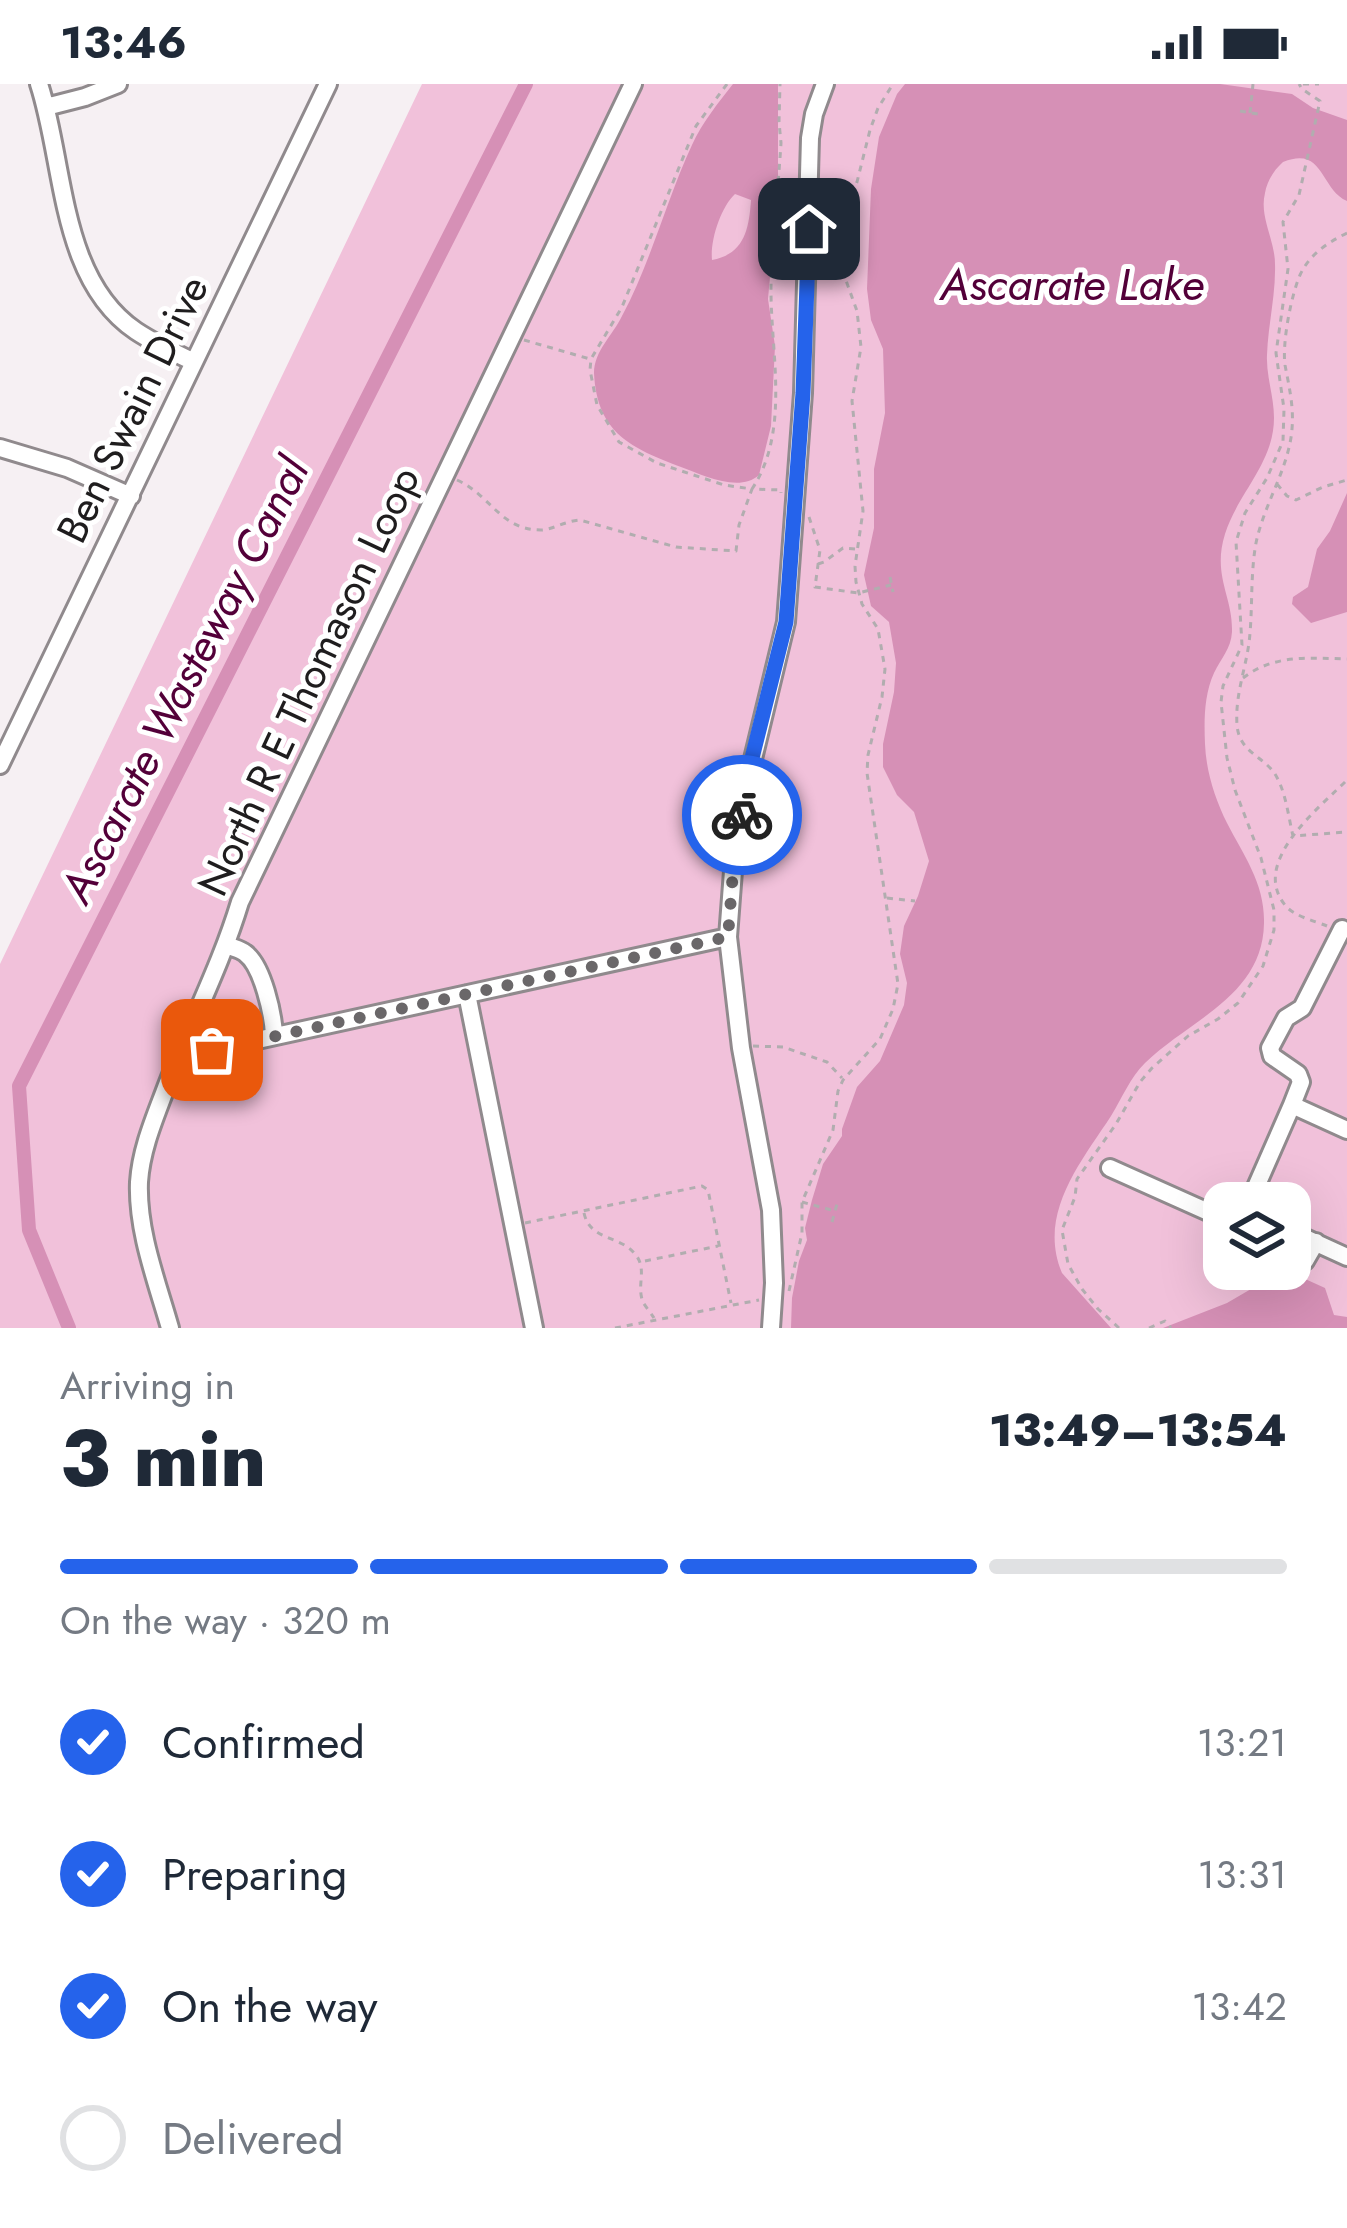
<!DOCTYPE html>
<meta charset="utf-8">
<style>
:root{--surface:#fff;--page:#f2f2f3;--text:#1f2937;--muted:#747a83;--line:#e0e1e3;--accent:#2563eb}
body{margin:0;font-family:Jost,sans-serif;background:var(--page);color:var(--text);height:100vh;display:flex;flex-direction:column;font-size:45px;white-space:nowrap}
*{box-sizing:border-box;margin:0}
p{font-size:39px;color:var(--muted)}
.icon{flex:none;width:66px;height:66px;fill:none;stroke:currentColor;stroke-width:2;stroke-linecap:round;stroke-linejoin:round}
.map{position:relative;height:1244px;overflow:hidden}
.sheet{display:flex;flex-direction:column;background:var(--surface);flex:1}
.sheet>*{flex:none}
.controls{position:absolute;left:1203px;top:1098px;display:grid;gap:24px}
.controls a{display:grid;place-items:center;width:108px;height:108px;border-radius:24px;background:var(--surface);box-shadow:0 12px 48px #0002;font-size:60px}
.pin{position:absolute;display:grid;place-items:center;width:102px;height:102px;color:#fff;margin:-51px;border-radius:24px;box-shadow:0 6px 18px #0006}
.courier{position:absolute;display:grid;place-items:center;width:120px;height:120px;margin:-60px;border:9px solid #2563eb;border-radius:50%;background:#fff;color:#222;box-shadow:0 3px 15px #0007}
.head em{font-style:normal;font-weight:800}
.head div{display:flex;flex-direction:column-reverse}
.head{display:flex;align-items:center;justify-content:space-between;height:204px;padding:0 60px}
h1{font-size:78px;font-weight:800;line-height:90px}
.bar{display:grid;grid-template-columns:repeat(4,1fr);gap:18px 12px;align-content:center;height:144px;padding:0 60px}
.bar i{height:15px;border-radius:9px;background:var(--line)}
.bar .selected{background:var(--accent)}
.bar p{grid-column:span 4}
ol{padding:0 60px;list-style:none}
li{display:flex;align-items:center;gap:36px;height:132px}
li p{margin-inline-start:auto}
li .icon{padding:12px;border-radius:50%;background:var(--accent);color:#fff;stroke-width:4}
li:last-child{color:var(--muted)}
li i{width:66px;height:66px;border:6px solid var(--line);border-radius:50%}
.status{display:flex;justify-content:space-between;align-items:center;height:84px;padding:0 60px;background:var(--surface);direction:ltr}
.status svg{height:33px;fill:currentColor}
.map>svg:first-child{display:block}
.green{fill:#f1c1da;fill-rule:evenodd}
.water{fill:#d690b6;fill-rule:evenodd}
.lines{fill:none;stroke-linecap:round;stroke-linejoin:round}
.canal{stroke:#d690b6;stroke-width:14}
.minor-casing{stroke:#908a8d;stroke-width:22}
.path{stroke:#b1adaf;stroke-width:3;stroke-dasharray:6 6;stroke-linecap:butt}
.minor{stroke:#fff;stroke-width:16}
.done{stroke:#6a6769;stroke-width:12;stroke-dasharray:0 21.6}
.route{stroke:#2563eb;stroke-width:15}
.labels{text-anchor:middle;stroke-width:10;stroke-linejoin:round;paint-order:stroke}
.street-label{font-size:42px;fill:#1f1d1e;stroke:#fff}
.water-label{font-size:45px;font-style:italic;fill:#530039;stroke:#fff}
</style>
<div class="status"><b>13:46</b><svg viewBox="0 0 49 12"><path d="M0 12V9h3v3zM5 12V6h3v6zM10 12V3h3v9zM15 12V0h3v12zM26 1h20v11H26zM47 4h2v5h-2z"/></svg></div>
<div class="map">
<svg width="1347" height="1244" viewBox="0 0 1347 1244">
<rect width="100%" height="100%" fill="#f6f0f3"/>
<path class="green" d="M422 0H1347V1244H0V880ZM1224 1119H1290V1185H1224Z"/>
<path class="water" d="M733 0H778V99L775 130 765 133V140L774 148 768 215 775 262 771 342 759 391C739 409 703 391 681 383 632 364 597 350 594 289 594 267 613 251 622 232 651 178 666 117 692 61 702 39 718 19 733 0ZM735 110 751 116C749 146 744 170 712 176 710 156 721 123 735 110Z
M905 0H1220L1292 10 1313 24 1347 36V117C1320 105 1324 61 1283 78 1274 86 1267 97 1265 109 1259 133 1275 156 1275 180 1276 210 1268 241 1267 271 1266 292 1274 312 1274 334 1274 379 1238 409 1225 450 1212 492 1233 512 1232 548 1231 565 1221 574 1214 589 1204 611 1204 636 1205 660 1206 687 1215 715 1227 739 1244 772 1265 800 1264 839 1263 912 1189 936 1145 979 1130 994 1122 1014 1111 1032 1081 1078 1037 1130 1062 1189L1111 1244H791L792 1214 799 1177 807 1156 805 1144 812 1116 823 1080 842 1052V1045L857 1003 880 977 904 921 907 899 900 870 904 842 918 812 929 777 914 728 897 711 883 683V660L894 608 896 579 889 538 871 522 864 491 874 444V385L885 329 883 265 871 236 867 205 871 105 879 53 897 10Z
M1347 409V528L1311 539 1292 520 1293 513 1308 503 1317 465 1330 447Z
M1301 1175 1310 1179 1303 1194 1325 1204 1334 1231 1347 1233V1244H1163L1227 1219 1280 1188 1293 1192Z"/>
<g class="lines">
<path class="canal" d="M69 1244 29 1146 19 1002 526 0"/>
<g class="minor-casing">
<path id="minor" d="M39 0C65 79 59 195 136 247 154 259 175 269 194 278
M46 23 85 13 118 0
M0 364 67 384 131 412
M0 681 328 0
M227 861C233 864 240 865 245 869 263 882 273 931 274 951
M467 910 534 1244
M179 969 212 966 728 853
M1292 1021 1301 998 1298 990 1272 972 1270 964 1286 934 1302 924 1342 845
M1110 1084 1224 1135
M1249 1119 1292 1021 1347 1046
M1290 1147 1347 1173
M1305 1177 1316 1158
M170 1244C157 1198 137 1147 139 1098 141 1067 153 1038 164 1009 188 944 220 884 240 818L633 0
M771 1244 774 1199 771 1126 741 964 728 853 733 787 745 708 786 538 803 309 810 54 814 30 825 0"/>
</g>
<path class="path" d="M727 0 696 42 622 223 591 275 590 286 597 321 619 358 657 379 724 401 752 405C791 346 770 267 771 201 773 154 778 106 781 59L779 38 780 0
M1303 0H1319
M1240 27 1258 30
M1250 29 1253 0
M822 145 841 147
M1347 149C1327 159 1310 170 1300 191 1291 212 1282 259 1285 281 1289 302 1294 323 1292 345 1289 384 1264 420 1256 459 1250 492 1253 526 1249 559 1245 587 1235 612 1237 641 1239 668 1263 672 1275 690 1286 708 1288 731 1293 752L1347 748
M524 256 590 275
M457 396C492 412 500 446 541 446 552 446 565 437 580 436L676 463 736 467 739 441 752 405 781 406V409
M1277 400 1287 412 1296 416 1323 403 1347 396
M809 433 820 466 815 503 858 509 891 501
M818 480 824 478 843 464 855 465
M890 493 893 508
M1243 594C1274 570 1309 574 1347 575
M887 814 915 817
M1327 842C1315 837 1293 832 1285 821 1250 778 1319 724 1347 696
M753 962 783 963 827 978 842 994
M802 1118 835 1127
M584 1129C590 1157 620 1151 635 1170 648 1185 636 1201 643 1218 643 1219 653 1232 654 1234
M832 1138 837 1120
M525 1139 702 1102 708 1106 731 1219
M645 1177 718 1162
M789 1207 802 1149V1118L833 1046 838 1007 843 996 880 955 893 925 898 900 867 689 868 671 882 613 885 585 878 545 862 520 856 498 855 482 863 427 852 317 861 263 857 227 844 191 840 162 841 147 857 98 870 46 878 24 893 0
M615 1244 759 1216
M1119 1244 1098 1225 1082 1205 1068 1180 1062 1146 1075 1113 1077 1095 1116 1040 1140 998 1152 984 1188 952 1218 935 1238 919 1263 882 1274 846V826L1261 774 1235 706 1227 674 1221 618 1223 602 1242 561 1236 458 1245 429 1267 394 1283 357 1284 325 1276 269 1288 185 1283 138 1299 111 1320 17 1302 5 1299 0
M1149 1244 1165 1237 1171 1244"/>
<use href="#minor" class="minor"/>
</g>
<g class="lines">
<path class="done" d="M212 966 728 853 733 787 742 731"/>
<path class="route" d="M742 731 752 674 786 538 803 309 809 145"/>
</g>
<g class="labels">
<g class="street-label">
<text transform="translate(132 325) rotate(-64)" y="15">Ben Swain Drive</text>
<text transform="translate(308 597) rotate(-65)" y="15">North R E Thomason Loop</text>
</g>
<g class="water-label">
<text x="1072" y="216">Ascarate Lake</text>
<text transform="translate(184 596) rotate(-63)" y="16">Ascarate Wasteway Canal</text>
</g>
</g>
</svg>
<div class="controls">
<a><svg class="icon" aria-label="layers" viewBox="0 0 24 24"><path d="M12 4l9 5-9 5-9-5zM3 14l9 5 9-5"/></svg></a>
</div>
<div class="pin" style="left:212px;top:966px;background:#ea580c"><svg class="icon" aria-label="bag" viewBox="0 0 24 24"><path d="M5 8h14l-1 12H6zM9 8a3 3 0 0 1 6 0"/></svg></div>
<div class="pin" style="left:809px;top:145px;background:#1f2937"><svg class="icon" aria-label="home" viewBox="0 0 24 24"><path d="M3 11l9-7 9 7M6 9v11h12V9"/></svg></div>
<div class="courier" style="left:742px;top:731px"><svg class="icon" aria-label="bike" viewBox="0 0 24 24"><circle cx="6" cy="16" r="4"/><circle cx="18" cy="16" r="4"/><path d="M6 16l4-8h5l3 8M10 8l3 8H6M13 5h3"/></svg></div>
</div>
<section class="sheet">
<div class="head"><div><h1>3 min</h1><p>Arriving in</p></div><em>13:49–13:54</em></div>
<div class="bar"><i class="selected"></i><i class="selected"></i><i class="selected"></i><i></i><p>On the way · 320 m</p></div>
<ol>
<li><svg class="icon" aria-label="check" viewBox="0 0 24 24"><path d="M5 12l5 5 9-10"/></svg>Confirmed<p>13:21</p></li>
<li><svg class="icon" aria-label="check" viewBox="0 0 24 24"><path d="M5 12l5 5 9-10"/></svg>Preparing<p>13:31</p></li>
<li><svg class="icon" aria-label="check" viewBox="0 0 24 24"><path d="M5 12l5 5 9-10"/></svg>On the way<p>13:42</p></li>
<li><i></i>Delivered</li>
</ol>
</section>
